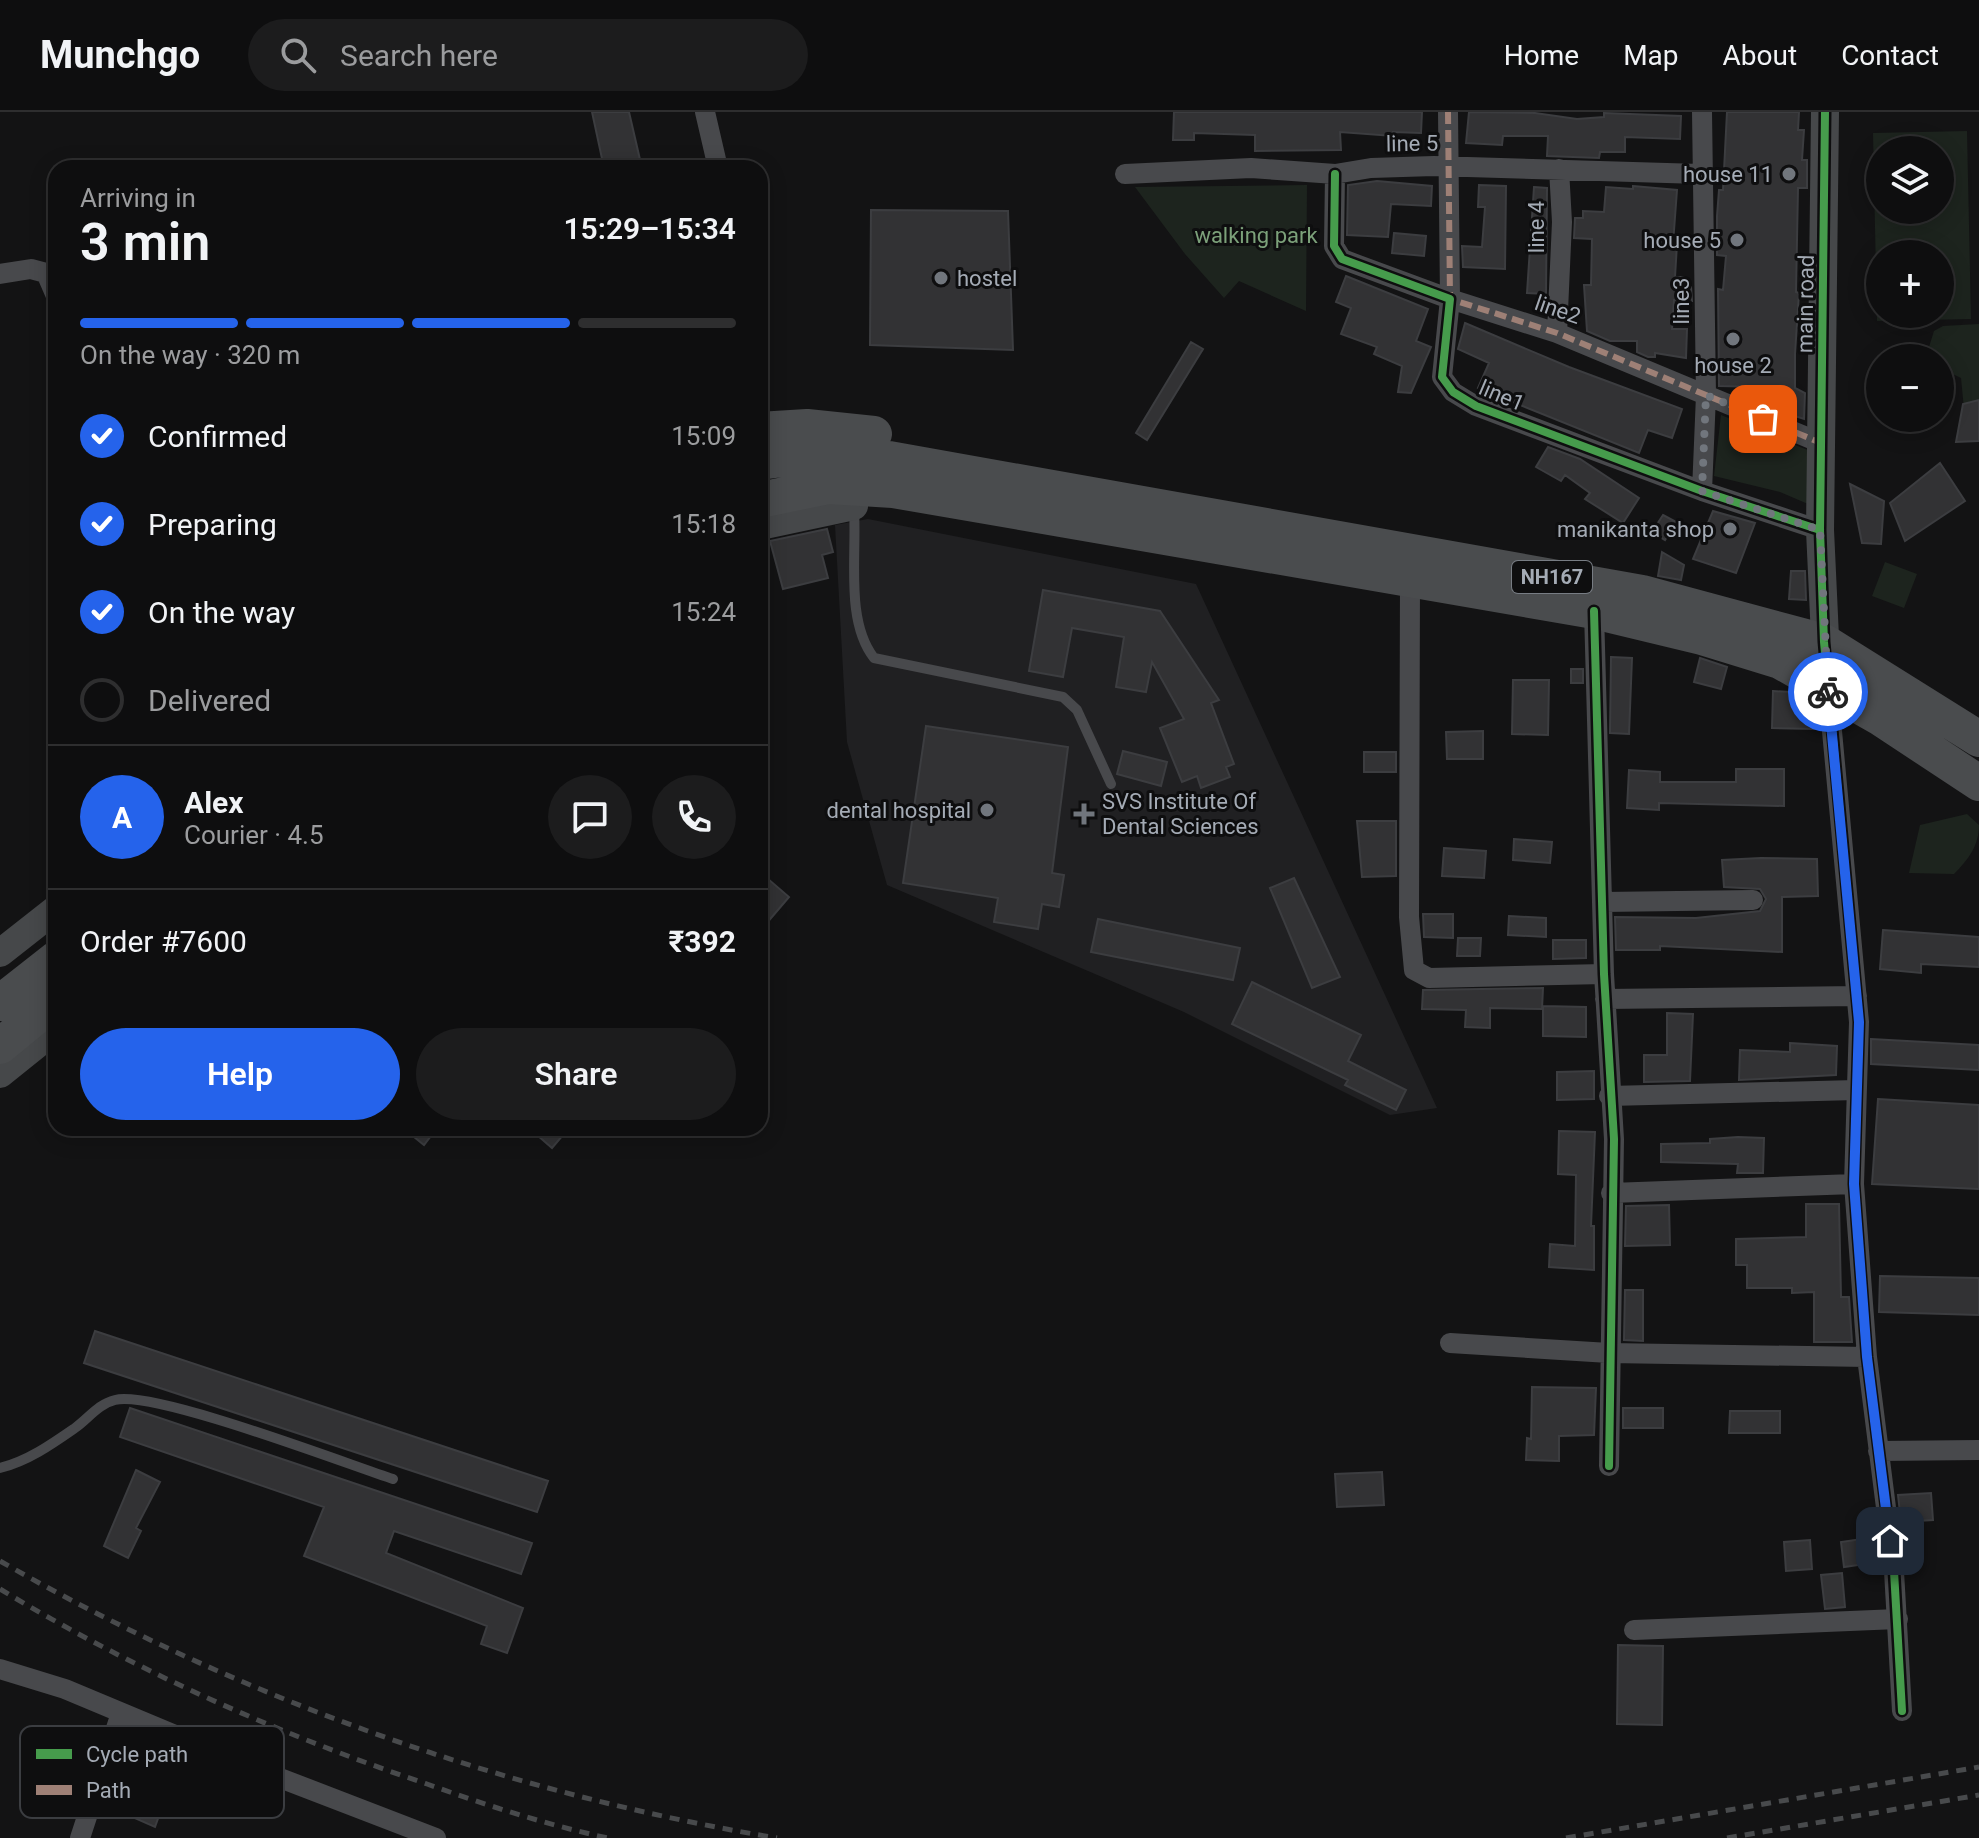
<!DOCTYPE html>
<meta charset="utf-8">
<style>
:root{--surface:#0e0e0f;--page:#1c1c1d;--text:#f1f3f6;--muted:#9b9c9e;--line:#2e2e2f;--accent:#2563eb}
body{margin:0;font-family:Roboto,sans-serif;background:var(--page);color:var(--text);height:100vh;display:flex;flex-direction:column;font-size:30px;white-space:nowrap}
*{box-sizing:border-box;margin:0}
p{font-size:26px;color:var(--muted)}
.icon{flex:none;width:44px;height:44px;fill:none;stroke:currentColor;stroke-width:2;stroke-linecap:round;stroke-linejoin:round}
.map{position:relative;flex:1;overflow:hidden}
.drawer{position:absolute;left:48px;top:48px;width:720px;height:976px;display:flex;flex-direction:column;background:var(--surface);border-radius:24px;box-shadow:0 4px 20px #0003,0 0 0 2px var(--line)}
.drawer>*{flex:none}
.tools{position:absolute;left:1866px;top:24px;display:grid;gap:16px}
.tools a{display:grid;place-items:center;width:88px;height:88px;border-radius:50%;background:var(--surface);box-shadow:0 4px 20px #0003,0 0 0 2px var(--line);font-size:40px}
.pin{position:absolute;display:grid;place-items:center;width:68px;height:68px;color:#fff;margin:-34px;border-radius:16px;box-shadow:0 4px 12px #0006}
.courier{position:absolute;display:grid;place-items:center;width:80px;height:80px;margin:-40px;border:6px solid #2563eb;border-radius:50%;background:#fff;color:#222;box-shadow:0 2px 10px #0007}
.headline em{font-style:normal;font-weight:600}
.headline div{display:flex;flex-direction:column-reverse}
.headline{display:flex;align-items:center;justify-content:space-between;height:136px;padding:0 32px}
h1{font-size:52px;font-weight:600;line-height:60px}
.bar{display:grid;grid-template-columns:repeat(4,1fr);gap:12px 8px;align-content:center;height:96px;padding:0 32px}
.bar i{height:10px;border-radius:6px;background:var(--line)}
.bar .current{background:var(--accent)}
.bar p{grid-column:span 4}
.line{display:flex;align-items:center;gap:20px;padding:0 32px;border-top:2px solid var(--line)}
.line div{flex:1}
.round{display:grid;place-items:center;flex:none;width:84px;height:84px;border-radius:42px;background:var(--page)}
ol{padding:0 32px;list-style:none}
li{display:flex;align-items:center;gap:24px;height:88px}
li p{margin-inline-start:auto}
li .icon{padding:8px;border-radius:50%;background:var(--accent);color:#fff;stroke-width:4}
li:last-child{color:var(--muted)}
li i{width:44px;height:44px;border:4px solid var(--line);border-radius:50%}
.action{display:flex;gap:16px;margin-top:auto;padding:16px 32px}
.action a{flex:1;height:92px;border-radius:48px;background:var(--accent);color:#fff;font-size:32px;font-weight:600;line-height:92px;text-align:center}
.action a+a{background:var(--page);color:var(--text)}
header{display:flex;align-items:center;gap:48px;box-sizing:border-box;height:112px;padding:0 40px;background:var(--surface);border-bottom:2px solid var(--line)}
header strong{font-size:38px}
nav{display:flex;gap:44px;margin-inline-start:auto;font-size:28px}
.search{width:560px;height:72px;background:var(--page);display:flex;align-items:center;gap:20px;box-sizing:border-box;padding:0 28px;border-radius:44px;color:var(--muted);font-size:30px}
.map>svg:first-child{display:block}
.built{fill:#202022}
.green{fill:#1d241e;fill-rule:evenodd}
.building{fill:#323234;stroke:#3c3d40;stroke-width:2}
.lines{fill:none;stroke-linecap:round;stroke-linejoin:round}
.lane{stroke:#48494c;stroke-width:10}
.street{stroke:#48494c;stroke-width:20}
.secondary{stroke:#46484a;stroke-width:28}
.highway{stroke:#4a4c4e;stroke-width:36}
.rail{stroke:#484a4c;stroke-width:5;stroke-dasharray:10 8;stroke-linecap:butt}
.quiet{stroke:#9e8076;stroke-width:6;stroke-dasharray:12 6;stroke-linecap:butt}
.cycleway-casing{stroke:#0e0e0f;stroke-width:13}
.cycleway{stroke:#469c4c;stroke-width:8}
.done{stroke:#71767d;stroke-width:8;stroke-dasharray:0 14.4}
.route{stroke:#2563eb;stroke-width:10}
.poi-dot{fill:#71767d;stroke:#0e0e0f;stroke-width:3}
.labels{text-anchor:middle;stroke-width:6;stroke-linejoin:round;paint-order:stroke}
.shield{fill:#0e0e0f;stroke:#777c83;stroke-width:2}
.shield-label{font-size:20px;font-weight:bold;fill:#a4abb5}
.street-label{font-size:22px;fill:#a4abb5;stroke:#0e0e0f}
.poi-label{font-size:22px;fill:#a4abb5;stroke:#0e0e0f;text-anchor:end}
.park-label{font-size:22px;fill:#7ca17a;stroke:#0e0e0f}
.key{fill:#0e0e0f;stroke:#3b3d41;stroke-width:2}
.key-label{font-size:22px;fill:#a4abb5}
</style>
<header>
<strong>Munchgo</strong>
<div class="search"><svg class="icon" aria-label="search" viewBox="0 0 24 24"><circle cx="10" cy="10" r="6"/><path d="M15 15l6 6"/></svg>Search here</div>
<nav><a>Home</a><a>Map</a><a>About</a><a>Contact</a></nav>
</header>
<div class="map">
<svg width="1979" height="1726" viewBox="0 0 1979 1726">
<rect width="100%" height="100%" fill="#131314"/>
<path class="built" d="M868 407 1196 472 1437 996 1390 1003 1184 900 887 773 847 630 835 413Z"/>
<path class="green" d="M1967 19 1971 207 1877 209 1873 21ZM1940 38V98H1880V38ZM1940 142V202H1880V142Z
M1307 73 1306 199 1239 169 1224 186 1185 142 1135 75Z
M1979 212V301L1964 297 1961 266 1940 256V246H1932L1929 235 1934 219 1943 214Z
M1721 303 1810 339 1808 392 1780 380 1714 364Z
M1885 450 1917 462 1904 496 1872 484Z
M1967 702 1979 713C1979 733 1969 747 1954 762L1909 761 1920 713Z"/>
<path class="building" d="M592 0H629L641 52 604 56Z
M1174 0H1422L1421 21 1393 20V24L1340 20 1341 38 1255 39V23L1194 21V28H1173Z
M1469 0 1535 1 1577 7 1604 5V1L1681 4 1680 27 1625 25V40H1600L1599 46 1547 44 1548 24H1503L1502 33 1466 31Z
M1727 0H1799L1798 18H1804L1802 48H1807V76H1798L1796 180 1799 181 1795 242V276L1805 281 1804 307 1773 297V291L1762 292 1763 275 1719 274 1718 177 1723 178 1726 144 1717 143V104L1719 78H1723Z
M1377 69 1432 74 1431 94 1391 92 1388 125 1347 123 1348 73Z
M1479 73 1506 74 1505 157 1463 155 1462 134 1482 135 1485 95H1478Z
M1633 74 1677 78 1673 132H1677L1675 165H1684V174L1691 175 1692 189 1674 188 1672 217H1687L1686 246 1655 241V245H1648L1637 240V229H1610L1587 219 1584 173H1591L1592 127 1574 126 1575 106H1583V99L1604 100 1606 75 1633 77Z
M1534 75 1547 76 1546 182 1527 181Z
M871 98 1008 99 1013 238 870 233Z
M1394 121 1426 124 1424 144 1392 141Z
M1346 164 1428 197 1416 229 1431 235 1411 281 1398 280 1402 254 1374 242 1377 235 1341 222 1351 196 1336 190Z
M1465 211 1569 255 1682 297 1672 326 1648 318 1639 341 1478 276 1489 251 1458 237Z
M1191 230 1203 237 1147 328 1136 321Z
M1979 288V329L1956 330 1963 292Z
M1548 335 1580 347 1639 386 1623 411 1585 387 1590 381 1565 363 1561 369 1536 355Z
M1940 351 1965 389 1905 429 1890 391Z
M1850 372 1884 389 1881 432 1862 431Z
M1713 399 1755 411 1736 461 1693 447Z
M1663 403 1676 410 1665 428 1652 420Z
M827 417 833 440 822 443 828 466 783 477 770 429Z
M1662 440 1684 453 1681 468 1658 464Z
M1791 459H1805L1806 488 1789 487Z
M1043 478 1160 499 1219 588 1211 591 1234 652 1226 655 1230 665 1201 676 1197 664 1182 670 1160 616 1184 607 1152 550 1146 580 1116 575 1124 525 1072 516 1063 565 1029 559Z
M1611 545 1632 546 1629 622 1610 621Z
M1700 546 1727 555 1721 577 1694 570Z
M1571 557H1583V571H1571Z
M1513 568H1549L1548 623 1512 622Z
M1773 579 1791 580 1800 585V594H1816L1815 617 1772 616Z
M926 614 1068 635 1052 761 1064 763 1059 795 1042 792 1038 817 994 810 998 786 903 771Z
M1483 619V647H1447L1446 620Z
M1123 639 1167 650 1161 674 1117 662Z
M1364 640H1396V660H1364Z
M1736 657H1784V694L1659 691V698L1627 696 1629 658 1660 660V670H1736Z
M1357 709H1396V764L1362 765Z
M1514 727 1552 730 1550 751 1513 748Z
M1444 736 1486 739 1484 766 1442 764Z
M1761 746 1817 747 1818 784 1782 785V840L1660 834V838H1616L1615 805 1696 806 1760 799 1766 787 1760 777 1724 775 1722 748Z
M760 760 789 785 760 819Z
M1294 766 1340 865 1312 876 1270 776Z
M1423 802H1453V826L1424 825Z
M1509 804 1546 806V825L1508 823Z
M1098 807 1240 836 1233 868 1091 840Z
M1883 818 1979 825V855L1921 852V861L1880 857Z
M1458 826H1481L1480 844H1457Z
M1553 828H1586V846L1553 847Z
M1252 870 1361 923 1348 949 1406 978 1396 998 1345 973 1348 968 1232 912Z
M1543 876 1542 897 1490 896V916L1465 915 1466 898 1422 897 1423 878Z
M1543 894 1586 895V925L1543 924Z
M1667 901 1693 902 1690 969 1644 970V943H1667Z
M1871 927 1979 933V958L1871 952Z
M1790 931 1837 934 1836 963 1739 968 1740 938 1790 940Z
M1594 959V987L1557 988V960Z
M1878 987 1979 993V1077L1872 1072Z
M403 1016H437L424 1033Z
M529 1016H569L552 1036Z
M1559 1019 1595 1020 1591 1114H1594V1158L1549 1155 1550 1132 1575 1134 1576 1063 1558 1062Z
M1738 1025 1764 1026 1763 1061H1737L1738 1052 1661 1050V1032L1710 1031V1027Z
M1806 1092H1839L1841 1185H1849L1852 1230H1814V1180L1792 1181V1176H1747V1153H1736V1127L1806 1125Z
M1669 1093 1670 1133 1625 1134 1626 1094Z
M1880 1164 1979 1166V1203L1879 1200Z
M1625 1178H1643V1229L1624 1228Z
M95 1219 548 1369 537 1400 84 1251Z
M1532 1275 1596 1276 1594 1323 1559 1324V1349L1526 1348 1527 1326 1531 1327Z
M130 1296 532 1431 521 1462 394 1419 386 1441 523 1496 507 1541 481 1532 487 1514 304 1444 324 1395 120 1325Z
M1623 1296H1663V1316H1623Z
M1730 1299H1780V1321H1729Z
M136 1358 160 1370 136 1416 141 1419 128 1446 104 1434Z
M1382 1360 1384 1393 1337 1395 1335 1362Z
M1931 1381 1933 1408 1901 1410 1898 1383Z
M1876 1425 1879 1450 1844 1455 1841 1430Z
M1810 1428 1812 1457 1786 1459 1784 1430Z
M1842 1461 1845 1495 1825 1497 1821 1463Z
M1618 1533 1663 1534 1662 1613 1617 1612Z
M134 1648 174 1662 155 1715 105 1693 110 1675 123 1681Z"/>
<g class="lines">
<path class="lane" d="M854 398C857 443 845 509 874 546L1063 585 1077 598 1111 672
M0 1356C28 1349 52 1332 75 1316 89 1306 98 1292 115 1288 154 1278 344 1351 393 1367"/>
<path class="street" d="M705 0 718 56
M1448 0 1450 187 1557 221 1821 331
M1702 0 1706 283 1702 379
M1125 62 1251 56 1335 62 1371 56 1434 54 1700 62
M1335 62 1334 134 1342 147 1450 187 1442 265 1453 280 1476 294 1702 379 1820 418
M0 162 31 157 46 161 56 184
M1557 221 1562 110 1559 57
M1410 468 1409 805 1414 858 1429 866 1604 862
M1594 499 1604 862 1614 1027 1609 1354
M1828 576 1859 910 1854 1072 1867 1245 1894 1459 1902 1599
M1603 790 1753 788
M1605 887 1857 884
M1609 984 1856 978
M1611 1081 1854 1072
M1450 1231 1609 1241 1867 1245
M1878 1339 1979 1338
M1634 1518 1898 1507
M0 1557 65 1577 254 1656 436 1726
M80 1726 121 1601"/>
<path class="secondary" d="M1825 0 1820 418 1826 547
M760 414 854 394
M0 841 56 797
M0 962 56 917"/>
<path class="highway" d="M760 318 807 315 874 322
M760 350 820 342 889 347 1642 481 1824 530 1979 627
M760 388 828 374 893 378 1594 499 1702 525 1780 549 1879 605 1979 671
M0 891 56 847
M0 934 56 888"/>
<path class="rail" d="M0 1449C239 1586 505 1681 777 1726
M0 1477C134 1558 278 1622 427 1672 486 1693 547 1713 608 1726
M1566 1726 1979 1655
M1727 1726 1979 1683"/>
<path class="quiet" d="M1448 0 1450 187 1557 221 1821 331"/>
<g class="cycleway-casing">
<path id="cycleway" d="M1825 0 1820 418 1824 530 1859 910 1854 1072 1867 1245 1894 1459 1902 1599
M1335 62 1334 134 1342 147 1450 187 1442 265 1453 280 1476 294 1702 379 1820 418
M1594 499 1604 862 1614 1027 1609 1354"/>
</g>
<use href="#cycleway" class="cycleway"/>
</g>
<g class="lines">
<path class="done" d="M1763 307 1706 283 1702 379 1820 418 1828 580"/>
<path class="route" d="M1828 580 1859 910 1854 1072 1867 1245 1890 1429"/>
</g>
<g class="poi-dot">
<circle cx="1789" cy="62" r="8"/>
<circle cx="1737" cy="128" r="8"/>
<circle cx="941" cy="166" r="8"/>
<circle cx="1733" cy="227" r="8"/>
<circle cx="1730" cy="417" r="8"/>
<circle cx="987" cy="698" r="8"/>
<path d="M1080 690h8v8h8v8h-8v8h-8v-8h-8v-8h8z"/>
</g>
<g class="labels">
<rect class="shield" x="1512" y="449" width="80" height="32" rx="6"/>
<g class="shield-label">
<text x="1552" y="472">NH167</text>
</g>
<g class="street-label">
<text transform="translate(1412 31) rotate(-1)" y="8">line 5</text>
<text transform="translate(1536 115) rotate(-90)" y="8">line 4</text>
<text transform="translate(1681 189) rotate(-90)" y="8">line3</text>
<text transform="translate(1805 192) rotate(-89)" y="8">main road</text>
<text transform="translate(1558 197) rotate(19)" y="8">line2</text>
<text transform="translate(1502 283) rotate(23)" y="8">line1</text>
</g>
<g class="poi-label">
<text x="1773" y="70">house 11</text>
<text x="1721" y="136">house 5</text>
<text x="957" y="174" text-anchor="start">hostel</text>
<text x="1733" y="261" text-anchor="middle">house 2</text>
<text x="1714" y="425">manikanta shop</text>
<text x="1102" y="697" text-anchor="start">SVS Institute Of<tspan x="1102" dy="25">Dental Sciences</tspan></text>
<text x="971" y="706">dental hospital</text>
</g>
<g class="park-label">
<text x="1256" y="131">walking park</text>
</g>
</g>
<rect x="20" y="1614" width="264" height="92" rx="12" class="key"/>
<rect x="36" y="1637" width="36" height="10" fill="#469c4c"/>
<rect x="36" y="1673" width="36" height="10" fill="#9e8076"/>
<g class="key-label">
<text x="86" y="1650">Cycle path</text>
<text x="86" y="1686">Path</text>
</g>
</svg>
<div class="tools">
<a><svg class="icon" aria-label="layers" viewBox="0 0 24 24"><path d="M12 4l9 5-9 5-9-5zM3 14l9 5 9-5"/></svg></a>
<a>+</a>
<a>−</a>
</div>
<div class="pin" style="left:1763px;top:307px;background:#ea580c"><svg class="icon" aria-label="bag" viewBox="0 0 24 24"><path d="M5 8h14l-1 12H6zM9 8a3 3 0 0 1 6 0"/></svg></div>
<div class="pin" style="left:1890px;top:1429px;background:#1f2937"><svg class="icon" aria-label="home" viewBox="0 0 24 24"><path d="M3 11l9-7 9 7M6 9v11h12V9"/></svg></div>
<div class="courier" style="left:1828px;top:580px"><svg class="icon" aria-label="bike" viewBox="0 0 24 24"><circle cx="6" cy="16" r="4"/><circle cx="18" cy="16" r="4"/><path d="M6 16l4-8h5l3 8M10 8l3 8H6M13 5h3"/></svg></div>
<section class="drawer">
<div class="headline"><div><h1>3 min</h1><p>Arriving in</p></div><em>15:29–15:34</em></div>
<div class="bar"><i class="current"></i><i class="current"></i><i class="current"></i><i></i><p>On the way · 320 m</p></div>
<ol>
<li><svg class="icon" aria-label="check" viewBox="0 0 24 24"><path d="M5 12l5 5 9-10"/></svg>Confirmed<p>15:09</p></li>
<li><svg class="icon" aria-label="check" viewBox="0 0 24 24"><path d="M5 12l5 5 9-10"/></svg>Preparing<p>15:18</p></li>
<li><svg class="icon" aria-label="check" viewBox="0 0 24 24"><path d="M5 12l5 5 9-10"/></svg>On the way<p>15:24</p></li>
<li><i></i>Delivered</li>
</ol>
<div class="line" style="height:144px"><b class="round" style="background:var(--accent);color:#fff">A</b><div><b>Alex</b><p>Courier · 4.5</p></div><a class="round"><svg class="icon" aria-label="chat" viewBox="0 0 24 24"><path d="M4 5h16v11H9l-5 4z"/></svg></a><a class="round"><svg class="icon" aria-label="phone" viewBox="0 0 24 24"><path d="M5 4h4l2 5-3 2q2 4 5 5l2-3 5 2v4C11 20 4 13 5 4z"/></svg></a></div>
<div class="line" style="height:104px"><div>Order #7600</div><b>₹392</b></div>
<div class="action"><a>Help</a><a>Share</a></div>
</section>
</div>
